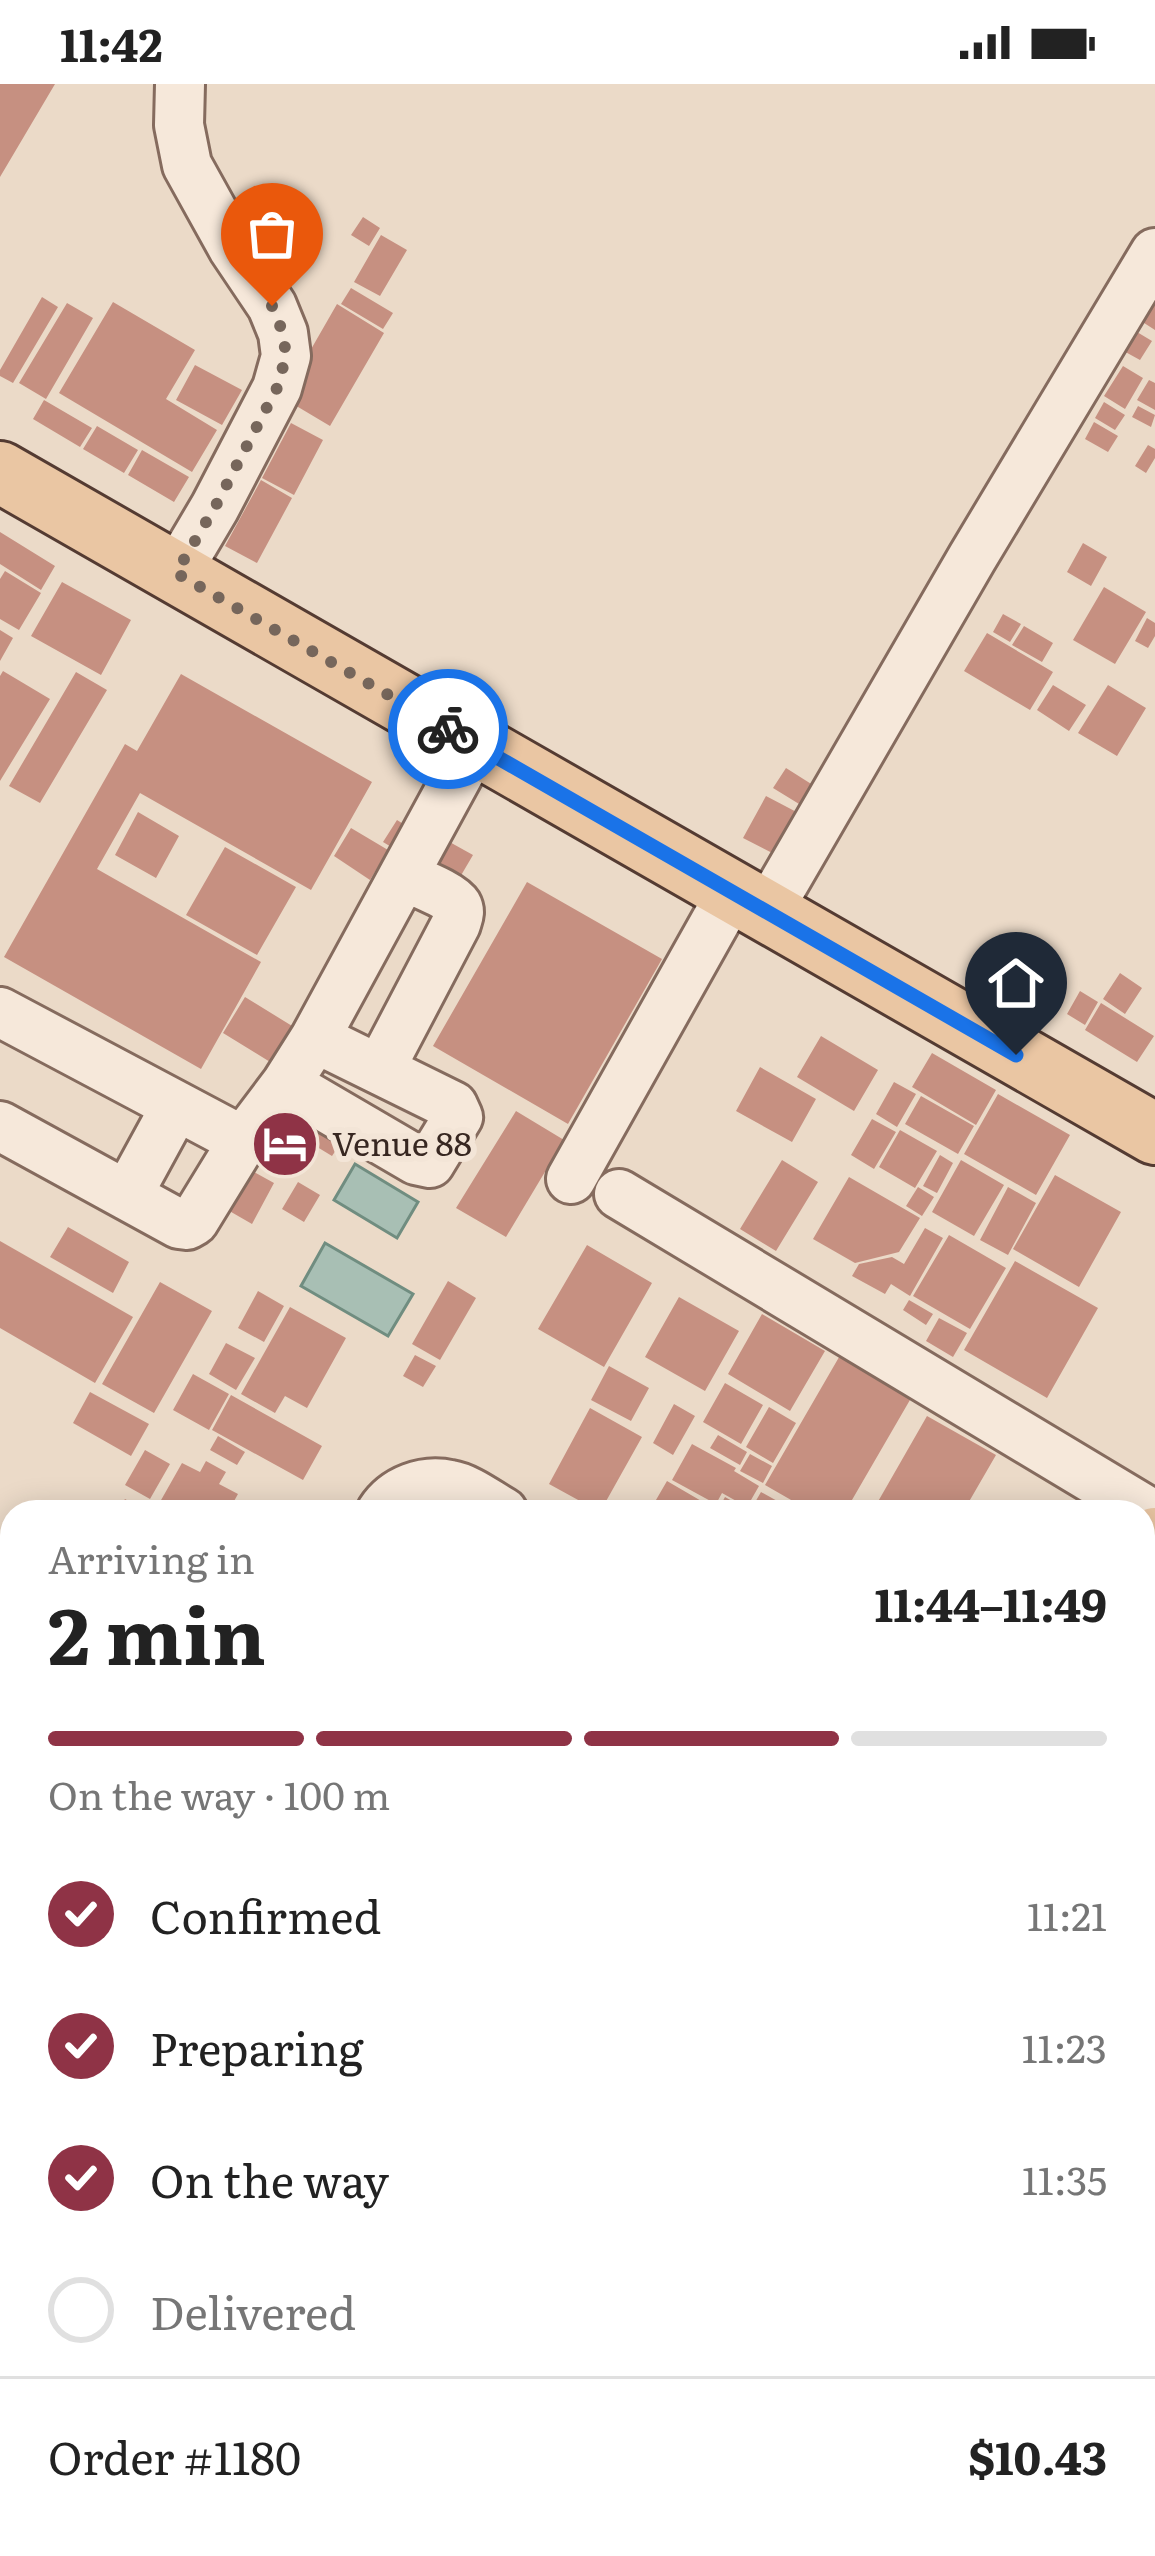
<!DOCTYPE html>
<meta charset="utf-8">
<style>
:root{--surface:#fff;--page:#f6f6f6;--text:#222;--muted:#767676;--line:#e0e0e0;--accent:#8f3346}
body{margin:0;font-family:Literata,serif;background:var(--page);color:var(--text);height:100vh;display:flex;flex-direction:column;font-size:45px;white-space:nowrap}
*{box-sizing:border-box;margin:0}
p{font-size:39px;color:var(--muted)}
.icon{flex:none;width:66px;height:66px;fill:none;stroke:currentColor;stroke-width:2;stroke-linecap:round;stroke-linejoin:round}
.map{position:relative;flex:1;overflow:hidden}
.details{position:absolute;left:0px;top:1416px;width:1155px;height:1056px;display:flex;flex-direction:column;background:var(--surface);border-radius:36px 36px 0 0;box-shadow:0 6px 30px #0003}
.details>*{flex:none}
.pin{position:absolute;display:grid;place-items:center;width:102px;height:102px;color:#fff;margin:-123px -51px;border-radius:50% 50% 50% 0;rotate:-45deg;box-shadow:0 0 12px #0007}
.pin .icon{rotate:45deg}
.courier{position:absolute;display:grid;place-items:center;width:120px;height:120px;margin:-60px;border:9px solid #1a73e8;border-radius:50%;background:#fff;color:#222;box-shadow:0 3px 15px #0007}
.summary em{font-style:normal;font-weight:700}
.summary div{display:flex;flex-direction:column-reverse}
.summary{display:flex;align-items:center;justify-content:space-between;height:204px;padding:0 48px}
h1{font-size:78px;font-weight:700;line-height:90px}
.bar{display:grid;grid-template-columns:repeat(4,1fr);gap:18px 12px;align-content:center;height:144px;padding:0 48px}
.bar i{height:15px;border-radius:9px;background:var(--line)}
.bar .on{background:var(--accent)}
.bar p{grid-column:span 4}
.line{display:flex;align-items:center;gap:30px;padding:0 48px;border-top:3px solid var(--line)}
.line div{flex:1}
ol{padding:0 48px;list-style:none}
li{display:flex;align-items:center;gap:36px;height:132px}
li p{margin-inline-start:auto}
li .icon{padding:12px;border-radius:50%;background:var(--accent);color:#fff;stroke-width:4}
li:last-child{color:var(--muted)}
li i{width:66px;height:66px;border:6px solid var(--line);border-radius:50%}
.status{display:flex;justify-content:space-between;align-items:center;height:84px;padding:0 60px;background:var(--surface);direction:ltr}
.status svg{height:33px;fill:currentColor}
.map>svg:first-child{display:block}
.green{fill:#c8c59c}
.water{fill:#a8bfb4;stroke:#708d80;stroke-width:3}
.building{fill:#c69081}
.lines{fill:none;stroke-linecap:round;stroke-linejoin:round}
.minor-casing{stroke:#856b5e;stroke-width:54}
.major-casing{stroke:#543b32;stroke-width:66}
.path{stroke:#856b5e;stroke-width:8;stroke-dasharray:9 6;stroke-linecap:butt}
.minor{stroke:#f6e8da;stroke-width:48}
.major{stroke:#eac6a3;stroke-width:60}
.done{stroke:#76665b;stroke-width:12;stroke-dasharray:0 21.6}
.route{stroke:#1a73e8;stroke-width:15}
.labels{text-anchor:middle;stroke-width:12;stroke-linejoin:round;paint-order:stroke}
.poi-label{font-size:33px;fill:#372721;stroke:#f3e5d7;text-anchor:start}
</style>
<div class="status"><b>11:42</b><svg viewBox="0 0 49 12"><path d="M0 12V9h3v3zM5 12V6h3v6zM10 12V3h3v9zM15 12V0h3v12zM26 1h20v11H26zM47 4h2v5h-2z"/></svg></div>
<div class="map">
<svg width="1155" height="2472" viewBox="0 0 1155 2472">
<rect width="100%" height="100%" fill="#ebdac8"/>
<path class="green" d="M1155 1684V2472H854L848 2460H1143V1704Z"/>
<path class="water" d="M355 1080 418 1118 397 1154 334 1116Z
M325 1159 413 1210 388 1252 301 1202Z"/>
<path class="building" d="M0 0H55L0 93Z
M363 133 380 144 369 162 351 151Z
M381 151 407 166 380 212 354 198Z
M351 204 393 229 383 245 341 220Z
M42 213 58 223 13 299 0 292V286Z
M1155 215V246L1141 237Z
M113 218 195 266 166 315 217 346 192 388 59 309Z
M67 219 93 234 46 315 19 299Z
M337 220 384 249 330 342 283 314Z
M1132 245 1152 257 1140 276 1120 265Z
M195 281 242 306 222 341 176 316Z
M1123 282 1143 294 1125 325 1104 312Z
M1149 296 1155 299V326L1137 316Z
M44 316 92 344 80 363 33 335Z
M1104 318 1125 331 1115 346 1095 334Z
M1138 322 1155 331 1151 343 1132 333Z
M1094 338 1118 352 1108 368 1085 355Z
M291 339 323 356 294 411 262 394Z
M97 342 138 366 124 389 83 365Z
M1148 361 1155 365V374L1146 389 1135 382Z
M142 366 189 393 174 418 128 391Z
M261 396 292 414 257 479 225 462Z
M0 448 55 482 41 506 0 480Z
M1083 459 1107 473 1091 502 1067 488Z
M5 487 41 509 19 546 0 535V495Z
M62 498 131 536 101 591 31 552Z
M1104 503 1146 528 1115 580 1073 556Z
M1003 530 1021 540 1010 558 993 548Z
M1147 534 1155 539V552L1148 564 1135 557Z
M1024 542 1053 559 1042 578 1012 561Z
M0 546 13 554 0 577Z
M987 549 1053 588 1030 626 964 587Z
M3 587 50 615 0 697V592Z
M76 588 107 606 40 719 9 702Z
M181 590 372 698 311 806 140 709 97 785 261 878 201 985 4 873 125 660 137 667Z
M1053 601 1086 621 1069 647 1037 626Z
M1108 601 1146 624 1117 672 1078 649Z
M786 684 816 703 804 723 773 704Z
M766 712 806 733 784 775 743 754Z
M138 728 179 752 156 794 115 771Z
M397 736 416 748 403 770 383 758Z
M351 744 388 766 370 796 334 772Z
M446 756 473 771 453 805 427 790Z
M225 763 296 803 257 871 186 831Z
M527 798 662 875 568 1040 433 962Z
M1120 889 1142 904 1125 930 1103 915Z
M1080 907 1098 918 1085 941 1067 930Z
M245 913 297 945 275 981 223 949Z
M1101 919 1154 952 1137 978 1085 946Z
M821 952 878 986 854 1027 797 993Z
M932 969 996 1006 976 1041 912 1003Z
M760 983 816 1015 792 1058 736 1027Z
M894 998 916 1010 897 1043 876 1030Z
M998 1010 1070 1051 1036 1111 964 1070Z
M921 1012 974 1042 958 1070 905 1040Z
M516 1027 564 1056 506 1153 456 1124Z
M320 1030 348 1048 332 1072 304 1055Z
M872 1035 896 1048 874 1085 851 1071Z
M900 1046 937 1067 915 1104 879 1083Z
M940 1071 953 1079 937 1109 923 1102Z
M782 1076 818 1098 776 1167 740 1145Z
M961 1076 1004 1101 974 1152 932 1128Z
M241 1081 274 1099 252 1140 219 1121Z
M1055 1091 1121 1128 1079 1203 1013 1165Z
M849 1093 920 1134 899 1168 855 1179 813 1155Z
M298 1098 320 1111 304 1138 282 1125Z
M918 1103 934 1113 922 1132 906 1122Z
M1008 1103 1036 1119 1008 1171 980 1156Z
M68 1143 129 1178 113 1209 50 1173Z
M925 1144 943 1154 910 1212 891 1200 885 1210 852 1192 859 1180 892 1173 904 1180Z
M949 1151 1006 1184 970 1245 913 1212Z
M0 1157 133 1233 95 1299 0 1244Z
M587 1161 652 1199 604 1283 538 1245Z
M1015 1177 1098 1224 1047 1314 964 1266Z
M448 1197 476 1214 440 1276 412 1260Z
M160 1198 212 1227 154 1329 102 1300Z
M258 1207 284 1222 264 1258 238 1244Z
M679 1213 739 1247 705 1307 645 1273Z
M909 1216 933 1230 926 1241 903 1226Z
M290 1223 346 1254 307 1324 285 1312 275 1329 241 1310Z
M762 1230 825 1267 790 1327 728 1290Z
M939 1234 967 1249 953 1273 926 1257Z
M226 1259 255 1274 236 1306 209 1290Z
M842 1268 914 1309 845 1428H812L765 1401Z
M415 1271 436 1282 423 1303 403 1292Z
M609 1282 649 1304 631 1337 591 1316Z
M193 1290 229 1310 209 1346 173 1326Z
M725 1299 763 1321 741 1360 703 1338Z
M90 1308 149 1340 131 1372 73 1339Z
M231 1311 322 1362 303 1396 212 1346Z
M674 1320 695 1332 673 1371 653 1359Z
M769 1323 796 1339 773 1379 746 1363Z
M590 1324 642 1353 600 1428 549 1400Z
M927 1332 996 1371 963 1428H872Z
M718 1351 747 1368 740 1381 710 1364Z
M218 1352 245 1368 237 1381 210 1366Z
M692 1360 736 1384 734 1387 759 1402 747 1423 722 1409 716 1420 672 1396Z
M145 1366 170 1380 150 1415 125 1401Z
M750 1370 772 1382 763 1399 740 1387Z
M206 1377 226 1388 219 1400 238 1410 228 1428H161L156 1425 182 1379 200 1388Z
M667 1397 715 1425 713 1428H649Z
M761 1408 797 1428H717L725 1413 750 1427Z
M125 1415 148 1428H117Z
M12 1679V1715L0 1708V1700Z
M0 1756 12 1762V1811L10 1816 0 1811Z
M0 1890 12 1897V1905L0 1926Z
M0 1940 12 1947V1990L0 1983Z
M0 2239 12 2246V2272L0 2291Z
M0 2298 12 2305V2347L0 2340Z
M0 2389 12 2396V2449L0 2442Z"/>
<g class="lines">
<g class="minor-casing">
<path id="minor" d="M176 489 215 423 277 304 286 272 283 249 272 222 233 164 187 81 179 41 180 0
M767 828 972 474 1155 169
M0 928 243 1057
M380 985 456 840C458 833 461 828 457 821 451 811 416 798 404 792
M286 1000 416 1076 430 1079 458 1033 453 1022 315 954
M0 1042 179 1140 187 1141 194 1137 243 1057 286 1000 315 954 475 660
M571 1095 732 808
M128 1110 176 1022
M619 1110 1155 1432
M381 1428C395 1406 424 1395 450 1401 468 1404 487 1419 503 1428
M0 1636 12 1621
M0 2169 12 2176
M511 2460 530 2472"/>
</g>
<g class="major-casing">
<path id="major" d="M0 388 1155 1050
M1143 1475 1155 1454
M572 2472 579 2460"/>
</g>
<path class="path" d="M1143 2171 1155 2179
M759 2472 764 2460"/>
<use href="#minor" class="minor"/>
<use href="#major" class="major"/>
</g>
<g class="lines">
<path class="done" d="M272 222 283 249 286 272 277 304 215 423 176 489 448 645"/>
<path class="route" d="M448 645 1016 971"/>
</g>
<defs>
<g id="hotel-disc" transform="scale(3.45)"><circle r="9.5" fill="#8f3346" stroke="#f3e5d7"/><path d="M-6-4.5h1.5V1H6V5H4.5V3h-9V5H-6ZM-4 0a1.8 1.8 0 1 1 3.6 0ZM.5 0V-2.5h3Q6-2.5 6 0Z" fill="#fff"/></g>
</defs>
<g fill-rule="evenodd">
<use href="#hotel-disc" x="285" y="1060"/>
</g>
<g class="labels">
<g class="poi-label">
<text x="332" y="1072">Venue 88</text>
</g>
</g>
</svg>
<div class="pin" style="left:272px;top:222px;background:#ea580c"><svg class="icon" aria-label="bag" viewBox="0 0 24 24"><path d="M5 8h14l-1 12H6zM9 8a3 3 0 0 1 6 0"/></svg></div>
<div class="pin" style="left:1016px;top:971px;background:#1f2937"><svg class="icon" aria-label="home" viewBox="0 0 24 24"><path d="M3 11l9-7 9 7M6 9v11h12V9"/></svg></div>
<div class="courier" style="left:448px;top:645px"><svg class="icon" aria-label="bike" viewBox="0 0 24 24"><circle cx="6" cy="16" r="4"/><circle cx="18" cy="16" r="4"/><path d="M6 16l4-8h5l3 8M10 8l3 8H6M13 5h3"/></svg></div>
<section class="details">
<div class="summary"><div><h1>2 min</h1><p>Arriving in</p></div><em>11:44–11:49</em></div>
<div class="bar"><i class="on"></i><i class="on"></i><i class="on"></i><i></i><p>On the way · 100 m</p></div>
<ol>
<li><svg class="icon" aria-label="check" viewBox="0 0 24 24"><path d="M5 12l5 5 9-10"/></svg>Confirmed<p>11:21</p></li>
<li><svg class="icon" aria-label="check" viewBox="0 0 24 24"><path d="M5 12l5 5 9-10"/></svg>Preparing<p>11:23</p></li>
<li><svg class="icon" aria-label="check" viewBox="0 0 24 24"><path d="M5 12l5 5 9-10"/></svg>On the way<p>11:35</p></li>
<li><i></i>Delivered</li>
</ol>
<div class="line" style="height:156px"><div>Order #1180</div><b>$10.43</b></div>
</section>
</div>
